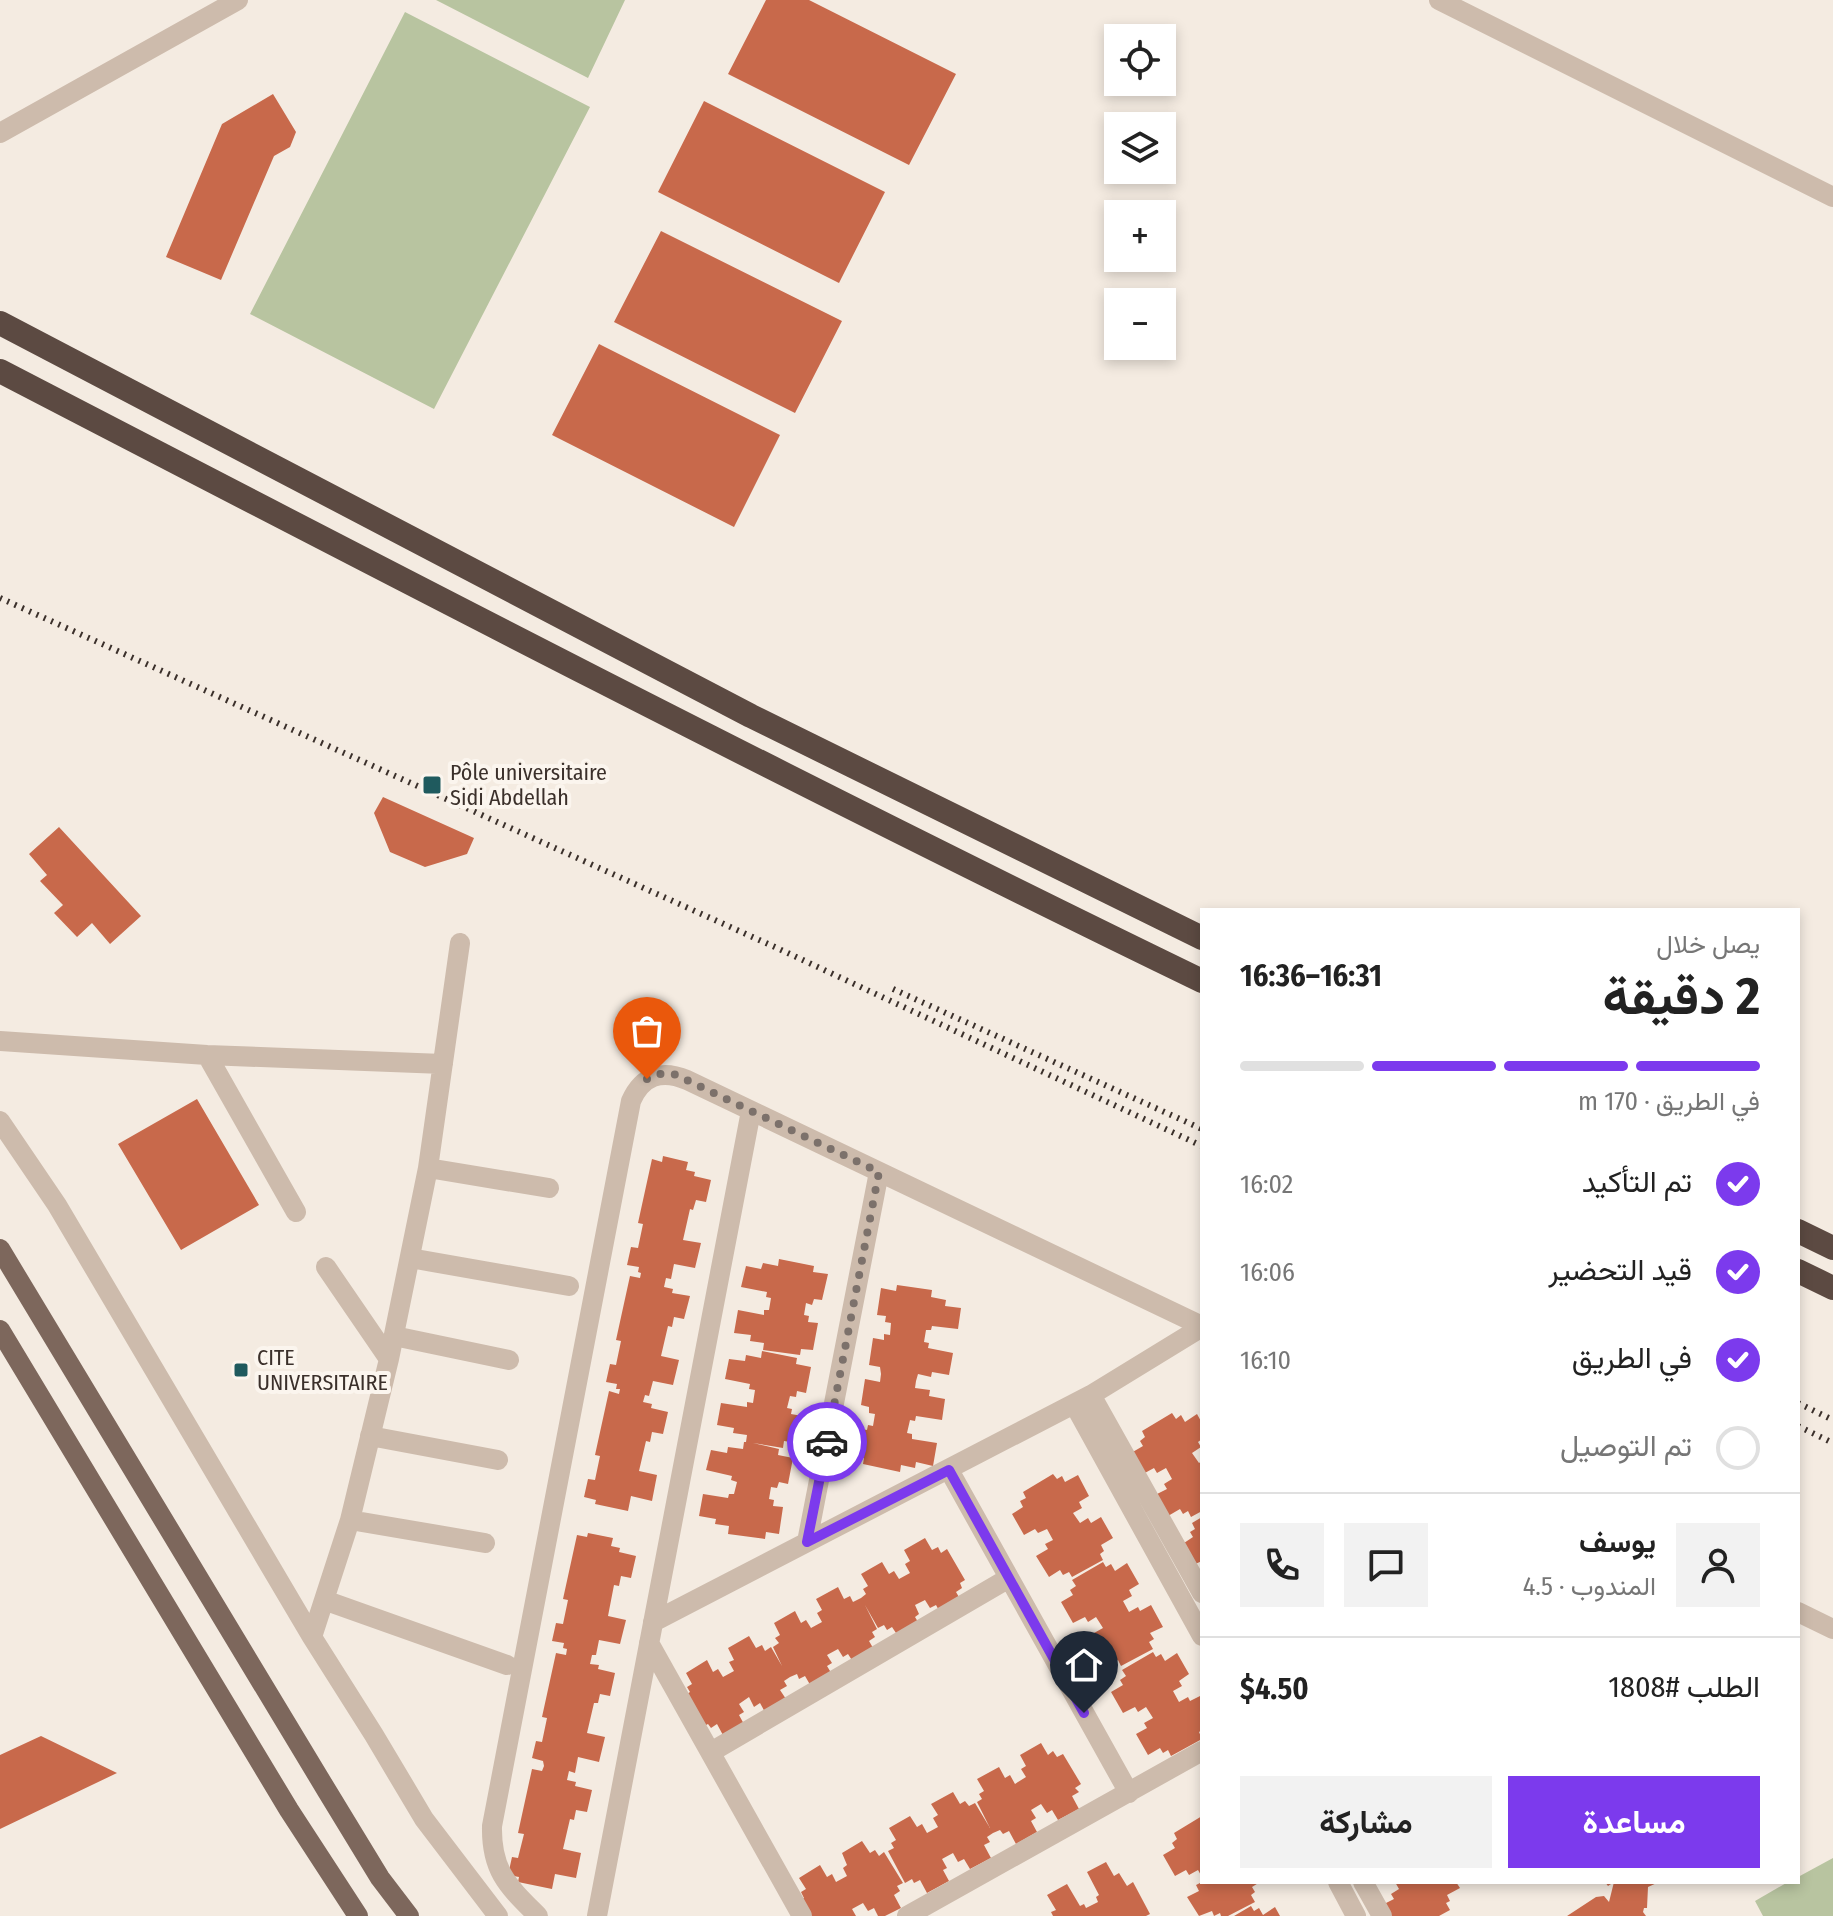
<!DOCTYPE html>
<html lang="ar">
<meta charset="utf-8">
<style>
:root{--surface:#fff;--page:#f2f2f2;--text:#222;--muted:#767676;--line:#e0e0e0;--accent:#7c3aed}
body{margin:0;font-family:"Fira Sans Condensed",Vazirmatn,sans-serif;background:var(--page);color:var(--text);direction:rtl;height:100vh;display:flex;flex-direction:column;font-size:30px;white-space:nowrap}
*{box-sizing:border-box;margin:0}
p{font-size:26px;color:var(--muted)}
.icon{flex:none;width:44px;height:44px;fill:none;stroke:currentColor;stroke-width:2;stroke-linecap:round;stroke-linejoin:round}
.map{position:relative;flex:1;overflow:hidden;direction:ltr}
.details{position:absolute;left:1200px;top:908px;width:600px;height:976px;display:flex;flex-direction:column;background:var(--surface);border-radius:0px;box-shadow:0 4px 12px #0003;direction:rtl}
.details>*{flex:none}
.controls{position:absolute;left:1104px;top:24px;display:grid;gap:16px}
.controls a{display:grid;place-items:center;width:72px;height:72px;border-radius:0px;background:var(--surface);box-shadow:0 4px 12px #0003;font-size:40px}
.pin{position:absolute;display:grid;place-items:center;width:68px;height:68px;color:#fff;margin:-82px -34px;border-radius:50% 50% 50% 0;rotate:-45deg;box-shadow:0 0 8px #0007}
.pin .icon{rotate:45deg}
.courier{position:absolute;display:grid;place-items:center;width:80px;height:80px;margin:-40px;border:6px solid #7c3aed;border-radius:50%;background:#fff;color:#222;box-shadow:0 2px 10px #0007}
.summary em{font-style:normal;font-weight:700}
.summary div{display:flex;flex-direction:column-reverse}
.summary{display:flex;align-items:center;justify-content:space-between;height:136px;padding:0 40px}
h1{font-size:52px;font-weight:700;line-height:60px}
.bar{display:grid;grid-template-columns:repeat(4,1fr);gap:12px 8px;align-content:center;height:96px;padding:0 40px}
.bar i{height:10px;border-radius:6px;background:var(--line)}
.bar .selected{background:var(--accent)}
.bar p{grid-column:span 4}
.line{display:flex;align-items:center;gap:20px;padding:0 40px;border-top:2px solid var(--line)}
.line div{flex:1}
.round{display:grid;place-items:center;flex:none;width:84px;height:84px;border-radius:0px;background:var(--page)}
ol{padding:0 40px;list-style:none}
li{display:flex;align-items:center;gap:24px;height:88px}
li p{margin-inline-start:auto}
li .icon{padding:8px;border-radius:50%;background:var(--accent);color:#fff;stroke-width:4}
li:last-child{color:var(--muted)}
li i{width:44px;height:44px;border:4px solid var(--line);border-radius:50%}
.button{display:flex;gap:16px;margin-top:auto;padding:16px 40px}
.button a{flex:1;height:92px;border-radius:0px;background:var(--accent);color:#fff;font-size:32px;font-weight:700;line-height:92px;text-align:center}
.button a+a{background:var(--page);color:var(--text)}
.map>svg:first-child{display:block}
.green{fill:#b8c4a0}
.building{fill:#c8694b}
.lines{fill:none;stroke-linecap:round;stroke-linejoin:round}
.minor{stroke:#cdbbac;stroke-width:20}
.major{stroke:#7d675c;stroke-width:20}
.highway{stroke:#5c4a42;stroke-width:24}
.rail{stroke:#3b302b;stroke-width:6;stroke-dasharray:2 6;stroke-linecap:butt}
.done{stroke:#7c716b;stroke-width:8;stroke-dasharray:0 14.4}
.route{stroke:#7c3aed;stroke-width:10}
.poi-dot{fill:#1f5a5e;stroke:#fbf5ee;stroke-width:3}
.labels{text-anchor:middle;stroke-width:8;stroke-linejoin:round;paint-order:stroke}
.poi-label{font-size:22px;fill:#3b302b;stroke:#fbf5ee;text-anchor:start}
</style>
<div class="map">
<svg width="1833" height="1916" viewBox="0 0 1833 1916">
<rect width="100%" height="100%" fill="#f4ebe1"/>
<path class="green" d="M436 0H625L588 78Z
M405 12 590 107 434 409 250 314Z
M1833 1858V1916H1763L1755 1901 1788 1882H1798V1877Z"/>
<path class="building" d="M766 0H809L956 74 909 165 728 74Z
M273 94 296 132 290 147 274 156 221 280 166 257 222 124Z
M704 101 885 192 839 283 658 192Z
M661 231 842 321 795 413 614 322Z
M599 344 780 435 734 527 552 435Z
M383 797 474 838 467 854 425 867 390 852 374 813Z
M59 827 141 916 110 944 92 923 77 937 54 913 63 905 40 881 47 875 29 854Z
M197 1099 259 1205 181 1250 118 1144Z
M663 1156 688 1162 686 1170 695 1172 694 1176 711 1180 706 1202 696 1200 693 1210 690 1209 683 1240 701 1243 695 1268 674 1264 671 1279 666 1278 664 1287 673 1289 672 1293 690 1296 684 1319 674 1317 672 1327 668 1326 661 1356 679 1360 673 1385 653 1381 649 1396 645 1395 643 1402 652 1404 651 1408 668 1412 663 1434 652 1432 650 1442 646 1441 639 1471 657 1475 652 1501 631 1496 628 1511 595 1504 596 1500 584 1497 588 1479 595 1480 600 1456 595 1455 609 1391 619 1394 620 1389H616L617 1384 606 1382 610 1364 616 1365 621 1341 616 1340 630 1276 640 1278 641 1273 638 1272 639 1267 627 1265 631 1247 638 1248 643 1224 638 1223 652 1159 662 1162Z
M779 1259 814 1266 813 1272 828 1274 822 1300 814 1299 812 1305 806 1303 804 1315 809 1316 808 1322 818 1323 813 1350 801 1349 800 1355 763 1350 764 1343 750 1341 751 1335 734 1333 738 1310 764 1315V1310H769L771 1298 766 1297 767 1292 741 1287 746 1266 761 1269 763 1263 778 1266Z
M897 1285 932 1290 931 1297 946 1300 945 1306 961 1308 958 1329 932 1326 931 1330H926L924 1342 929 1343 928 1348 953 1353 949 1375 932 1372 931 1377 918 1374 916 1381 915 1388 930 1390 929 1396 945 1399 942 1420 916 1416 915 1421 910 1420 907 1433 912 1434V1439L937 1443 933 1466 916 1462 915 1468 901 1465 900 1472 863 1464 864 1458 852 1455 857 1428 867 1430 868 1425 873 1426 875 1414 869 1413V1407L861 1405 865 1379 880 1382 881 1374 880 1367 869 1365 873 1338 884 1340V1334L890 1335 891 1323 885 1322 886 1316 877 1315 881 1288 896 1291Z
M762 1351 797 1358 796 1364 811 1367 806 1393 797 1391 796 1397 790 1396 787 1408 792 1409 791 1414 802 1416 797 1443 784 1441 783 1448 753 1443 779 1449 778 1455 793 1458 788 1484 779 1482 777 1488 771 1487 769 1499 774 1500 773 1506 783 1507 779 1534 766 1532 765 1539 728 1534 729 1526 715 1524 716 1519 699 1516 703 1494 728 1498 729 1494H734L737 1482 731 1480 732 1476 706 1470 711 1450 727 1453 728 1447 743 1449 744 1442H746L747 1435 733 1433 734 1428 717 1425 721 1403 747 1407V1402L753 1403 755 1390 749 1389 750 1384 725 1379 729 1359 745 1361 746 1355 761 1358Z
M1172 1413 1176 1419 1181 1415 1185 1422 1197 1414 1202 1423V1439L1198 1442 1201 1447 1192 1453 1199 1463 1202 1461V1511L1191 1517 1188 1511 1183 1514 1180 1509 1168 1516 1155 1495 1167 1489 1164 1484 1172 1479 1166 1468 1157 1473 1154 1468 1143 1474 1131 1453 1143 1446 1140 1441 1145 1437 1142 1431Z
M1053 1474 1057 1479 1062 1476 1065 1482 1078 1475 1089 1496 1079 1502 1082 1508 1073 1513 1080 1523 1088 1518 1091 1523 1101 1517 1113 1538 1101 1545 1104 1551 1100 1554 1103 1560 1072 1577 1069 1572 1063 1575 1060 1570 1049 1577 1036 1556 1048 1549 1045 1544 1053 1540 1047 1529 1038 1533 1035 1529 1024 1535 1012 1514 1023 1507 1020 1501 1026 1498 1023 1492Z
M1202 1517V1561L1193 1565 1181 1545 1193 1537 1190 1532 1195 1529 1192 1523Z
M588 1533 613 1538 611 1546 620 1548 619 1552 636 1556 631 1578 621 1576 619 1586 614 1585 608 1616 626 1620 620 1644 599 1640 596 1655H592L590 1664 599 1665 598 1669 615 1673 610 1696 600 1694 598 1703H594L587 1733 605 1737 599 1762 578 1757 575 1773 569 1771 567 1780 576 1782 575 1786 592 1790 587 1812 576 1810 574 1820 570 1819 563 1849 581 1853 576 1878 555 1874 552 1889 518 1882 519 1877 508 1875 512 1857 518 1858 524 1834 518 1833 532 1769 542 1771 544 1766 543 1761 532 1758 536 1741 542 1742 547 1718 542 1717 556 1653 566 1655 567 1649 563 1648 564 1643 552 1641 556 1623 563 1624 568 1600 563 1599 577 1535 587 1537Z
M925 1538 932 1550 938 1547 941 1553 947 1549 965 1580 960 1583 962 1588 956 1592 963 1604 942 1616 936 1605 930 1608 925 1600 915 1605 919 1614 915 1617 921 1627 900 1639 892 1627 887 1630 884 1625 878 1628 865 1605 877 1629 872 1632 875 1637 869 1641 876 1653 855 1665 848 1654 843 1657 838 1649 827 1655 832 1663 827 1666 833 1676 812 1688 805 1676 799 1679 797 1674 790 1677 784 1681 787 1686 780 1690 788 1702 766 1714 760 1703 754 1707 749 1697 739 1704 744 1712 739 1715 745 1726 724 1737 717 1724 711 1728 708 1724 702 1727 684 1696 690 1692 687 1687 692 1684 686 1673 707 1660 713 1672 718 1669 723 1677 734 1671 729 1662 734 1660 728 1648 749 1636 756 1648 762 1645 765 1651 771 1647 782 1666 773 1647 779 1643 775 1638 780 1635 774 1623 795 1611 801 1623 806 1620 811 1628 822 1622 817 1613 822 1610 816 1599 838 1587 844 1599 850 1596 853 1602 861 1598 866 1594 863 1589 868 1586 861 1574 882 1562 889 1574 894 1571 899 1579 910 1573 905 1564 910 1561 904 1550Z
M1103 1562 1106 1567 1111 1564 1115 1571 1127 1563 1139 1584 1129 1590 1132 1596 1123 1601 1129 1612 1138 1607 1140 1611 1151 1605 1163 1627 1150 1633 1154 1639 1149 1642 1153 1649 1121 1666 1118 1660 1113 1663 1110 1658 1098 1665 1086 1644 1097 1638 1094 1633 1103 1628 1096 1617 1088 1622 1085 1617 1073 1623 1061 1602 1073 1595 1070 1590 1076 1586 1072 1580Z
M1153 1652 1156 1657 1161 1654 1165 1661 1177 1653 1189 1674 1179 1681 1182 1686 1173 1691 1179 1702 1188 1697 1190 1701 1202 1695V1730L1199 1732 1202 1739 1171 1756 1168 1750 1163 1753 1160 1748 1148 1755 1136 1734 1147 1728 1144 1723 1153 1718 1146 1707 1138 1712 1135 1707 1123 1713 1111 1692 1123 1685 1120 1680 1126 1676 1122 1670Z
M41 1736 117 1773 0 1829V1755Z
M1041 1743 1048 1755 1053 1751 1057 1757 1063 1754 1081 1784 1075 1788 1079 1792 1072 1796 1079 1809 1058 1820 1052 1810 1047 1813 1041 1804 1031 1810 1036 1818 1031 1821 1037 1832 1016 1844 1009 1831 1003 1834 1000 1830 993 1833 987 1837 990 1842 984 1845 991 1858 970 1869 964 1859 958 1862 953 1853 942 1859 947 1868 943 1870 949 1881 927 1893 920 1880 914 1883 912 1879 905 1883 888 1851 894 1848 891 1843 896 1840 889 1828 910 1816 917 1827 922 1824 927 1833 938 1827 933 1818 938 1815 931 1804 953 1792 960 1804 965 1801 969 1806 975 1803 990 1828 977 1802 982 1799 979 1794 984 1791 977 1779 999 1767 1005 1778 1010 1775 1015 1784 1026 1777 1021 1769 1026 1766 1020 1755Z
M1202 1816V1877L1198 1870 1189 1875 1186 1870 1175 1876 1163 1855 1175 1848 1172 1843 1177 1839 1174 1833Z
M862 1841 870 1853 875 1850 879 1856 884 1852 903 1883 897 1886 900 1891 894 1895 901 1908 885 1916H878L874 1908 868 1911 863 1903 852 1909 856 1916H806L798 1901 804 1898 801 1892 806 1889 799 1878 820 1865 827 1877 832 1874 836 1882 847 1876 843 1868 847 1865 842 1853Z
M1106 1862 1114 1876 1119 1873 1127 1886 1133 1882 1150 1914 1146 1916H1053L1051 1912 1056 1910 1047 1895 1067 1884 1080 1906 1084 1904 1086 1908 1098 1902 1096 1897 1099 1895 1087 1872Z
M1202 1882H1260L1252 1887 1255 1892 1251 1895 1255 1902 1228 1916H1221L1220 1913 1214 1916 1212 1911 1199 1916 1187 1897 1199 1891 1196 1885Z
M1395 1882H1456L1460 1888 1447 1895 1450 1901 1446 1903 1450 1910 1439 1916H1389L1382 1905 1394 1899 1391 1894 1399 1889Z
M1605 1882H1659L1648 1887 1647 1908H1644L1643 1912 1646 1916H1567L1596 1897 1604 1896 1609 1902 1614 1882 1608 1886Z
M1251 1906 1254 1911 1259 1908 1263 1915 1275 1907 1280 1916H1234Z"/>
<g class="lines">
<path class="minor" d="M1439 0 1833 197
M0 133 238 0
M0 1041 207 1055 443 1064
M207 1055 296 1212
M0 1121 57 1205 312 1637 374 1735 424 1819 498 1916
M428 1168 549 1188
M410 1258 569 1286
M326 1267 389 1359
M394 1336 509 1360
M1091 1395 1202 1593
M1074 1404 1202 1636
M370 1436 498 1460
M949 1470 1129 1793
M350 1520 485 1543
M807 1542 879 1172
M324 1600 507 1665
M1798 1612 1833 1629
M653 1622 1091 1395 1202 1327
M312 1637 350 1520 389 1359 428 1168 460 943
M649 1643 802 1916
M711 1752 1009 1578
M1338 1882 1356 1916
M1363 1882 1382 1916
M538 1916C508 1886 491 1871 492 1826L631 1101C642 1076 661 1069 687 1080L1202 1326
M597 1916 751 1111
M907 1916 1202 1751"/>
<path class="major" d="M0 1249 327 1791 380 1878 409 1916
M0 1330 289 1810 358 1916"/>
<path class="highway" d="M0 323 751 716 1202 938
M0 371C399 578 798 785 1202 981
M1798 1231 1833 1248
M1798 1271 1833 1288"/>
<path class="rail" d="M0 598 777 948 1202 1146
M893 989 1202 1129
M1798 1403 1833 1420
M1798 1426 1833 1443"/>
</g>
<g class="lines">
<path class="done" d="M647 1079 660 1074H674L879 1172 827 1442"/>
<path class="route" d="M827 1442 807 1542 949 1470 1084 1713"/>
</g>
<g class="poi-dot">
<rect x="422" y="775" width="20" height="20" rx="4"/>
<rect x="233" y="1362" width="16" height="16" rx="4"/>
</g>
<g class="labels">
<g class="poi-label">
<text x="450" y="780">Pôle universitaire<tspan x="450" dy="25">Sidi Abdellah</tspan></text>
<text x="257" y="1365">CITE<tspan x="257" dy="25">UNIVERSITAIRE</tspan></text>
</g>
</g>
</svg>
<div class="controls">
<a><svg class="icon" aria-label="locate" viewBox="0 0 24 24"><circle cx="12" cy="12" r="6"/><path d="M12 2v4M12 18v4M2 12h4M18 12h4"/></svg></a>
<a><svg class="icon" aria-label="layers" viewBox="0 0 24 24"><path d="M12 4l9 5-9 5-9-5zM3 14l9 5 9-5"/></svg></a>
<a>+</a>
<a>−</a>
</div>
<div class="pin" style="left:647px;top:1079px;background:#ea580c"><svg class="icon" aria-label="bag" viewBox="0 0 24 24"><path d="M5 8h14l-1 12H6zM9 8a3 3 0 0 1 6 0"/></svg></div>
<div class="pin" style="left:1084px;top:1713px;background:#1f2937"><svg class="icon" aria-label="home" viewBox="0 0 24 24"><path d="M3 11l9-7 9 7M6 9v11h12V9"/></svg></div>
<div class="courier" style="left:827px;top:1442px"><svg class="icon" aria-label="car" viewBox="0 0 24 24"><path d="M5 17H2v-5l4-1 3-4h7l3 4 3 1v5h-3M9 17h6M6 11h13"/><circle cx="7" cy="17" r="2"/><circle cx="17" cy="17" r="2"/></svg></div>
<section class="details">
<div class="summary"><div><h1>2 دقيقة</h1><p>يصل خلال</p></div><em>16:31–16:36</em></div>
<div class="bar"><i class="selected"></i><i class="selected"></i><i class="selected"></i><i></i><p>في الطريق · 170 m</p></div>
<ol>
<li><svg class="icon" aria-label="check" viewBox="0 0 24 24"><path d="M5 12l5 5 9-10"/></svg>تم التأكيد<p>16:02</p></li>
<li><svg class="icon" aria-label="check" viewBox="0 0 24 24"><path d="M5 12l5 5 9-10"/></svg>قيد التحضير<p>16:06</p></li>
<li><svg class="icon" aria-label="check" viewBox="0 0 24 24"><path d="M5 12l5 5 9-10"/></svg>في الطريق<p>16:10</p></li>
<li><i></i>تم التوصيل</li>
</ol>
<div class="line" style="height:144px"><a class="round"><svg class="icon" aria-label="person" viewBox="0 0 24 24"><circle cx="12" cy="8" r="4"/><path d="M4 21q1-7 8-7t8 7"/></svg></a><div><b>يوسف</b><p>المندوب · 4.5</p></div><a class="round"><svg class="icon" aria-label="chat" viewBox="0 0 24 24"><path d="M4 5h16v11H9l-5 4z"/></svg></a><a class="round"><svg class="icon" aria-label="phone" viewBox="0 0 24 24"><path d="M5 4h4l2 5-3 2q2 4 5 5l2-3 5 2v4C11 20 4 13 5 4z"/></svg></a></div>
<div class="line" style="height:104px"><div>الطلب #1808</div><b>$4.50</b></div>
<div class="button"><a>مساعدة</a><a>مشاركة</a></div>
</section>
</div>
